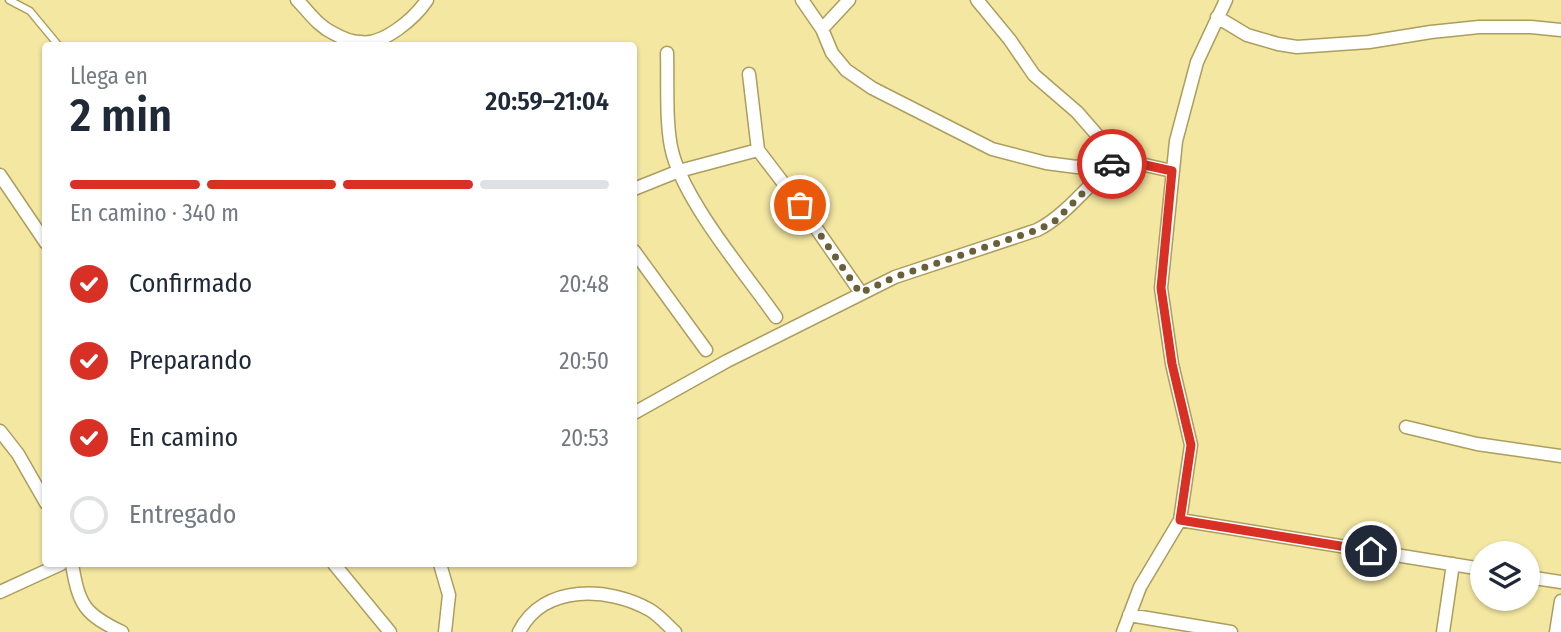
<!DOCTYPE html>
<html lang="es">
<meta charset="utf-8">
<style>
:root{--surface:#fff;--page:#f2f2f3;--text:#1f2937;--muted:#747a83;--line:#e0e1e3;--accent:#d93025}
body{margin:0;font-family:"Fira Sans Condensed",sans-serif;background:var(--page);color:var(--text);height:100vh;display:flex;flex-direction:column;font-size:26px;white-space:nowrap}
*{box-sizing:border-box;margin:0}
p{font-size:23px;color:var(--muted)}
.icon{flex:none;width:38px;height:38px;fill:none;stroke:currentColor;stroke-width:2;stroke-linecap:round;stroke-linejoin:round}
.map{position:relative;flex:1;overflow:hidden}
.sheet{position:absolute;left:42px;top:42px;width:595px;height:525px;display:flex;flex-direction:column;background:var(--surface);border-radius:7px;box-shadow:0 2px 5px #0004}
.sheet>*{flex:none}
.tools{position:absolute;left:1470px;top:541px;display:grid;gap:14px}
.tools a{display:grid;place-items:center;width:70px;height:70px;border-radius:50%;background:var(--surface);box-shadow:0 2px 5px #0004;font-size:35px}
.pin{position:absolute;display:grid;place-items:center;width:60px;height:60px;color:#fff;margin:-30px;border:4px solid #fff;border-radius:50%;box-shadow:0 2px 7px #0007}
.courier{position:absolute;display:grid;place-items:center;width:70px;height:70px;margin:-35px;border:5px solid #d93025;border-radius:50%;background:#fff;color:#222;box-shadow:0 2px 9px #0007}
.head em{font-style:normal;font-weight:600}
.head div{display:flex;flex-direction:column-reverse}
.head{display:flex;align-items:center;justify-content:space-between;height:119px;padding:0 28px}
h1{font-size:46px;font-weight:600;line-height:52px}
.bar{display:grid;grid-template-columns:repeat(4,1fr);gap:10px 7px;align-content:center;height:84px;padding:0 28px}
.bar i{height:9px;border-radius:5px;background:var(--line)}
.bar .current{background:var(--accent)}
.bar p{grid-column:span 4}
ol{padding:0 28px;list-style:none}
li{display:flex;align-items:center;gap:21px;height:77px}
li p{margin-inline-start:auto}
li .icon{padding:7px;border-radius:50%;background:var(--accent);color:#fff;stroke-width:4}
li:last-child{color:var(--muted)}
li i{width:38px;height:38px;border:4px solid var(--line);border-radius:50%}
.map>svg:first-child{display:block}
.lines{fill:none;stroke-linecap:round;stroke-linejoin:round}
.lane-casing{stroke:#ac9e5c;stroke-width:9}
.street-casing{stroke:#ac9e5c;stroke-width:15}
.lane{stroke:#fff;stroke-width:6}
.street{stroke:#fff;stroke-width:12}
.done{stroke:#696039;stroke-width:7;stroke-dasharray:0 12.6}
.route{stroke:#d93025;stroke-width:9}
</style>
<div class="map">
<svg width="1561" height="632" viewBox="0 0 1561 632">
<rect width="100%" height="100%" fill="#f4e7a2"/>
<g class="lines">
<g class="lane-casing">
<path id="lane" d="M9 0 30 11 59 46"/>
</g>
<g class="street-casing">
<path id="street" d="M297 0C309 12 318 26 333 33 340 37 352 42 360 42 383 46 415 18 427 0
M802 0 822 29
M849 0 822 29 832 53 846 70 872 88 992 149 1046 163 1077 167 1115 160
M977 0 1010 40 1034 75 1077 112 1118 159 1172 171
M1217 17 1247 35 1278 44 1297 47 1369 42 1431 32 1479 27H1531L1561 30
M667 53C668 83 665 128 673 155 688 206 745 273 776 317
M749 74 758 150 800 205 861 293
M0 175 46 243
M634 189 679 171 758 150
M634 251 706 350
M634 413 727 361 895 277 1037 230C1066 216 1091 181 1118 159
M1406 427 1477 444 1561 456
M0 431 18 454 46 503
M1180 520 1482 569
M72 564C79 605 84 614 122 632
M334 564 390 632
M440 564 449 595 445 632
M1528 577 1561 582
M0 592 61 564
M1129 615 1231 632
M519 632C543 583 610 587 650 610 660 616 667 625 675 632
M1123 632 1140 587 1180 520 1191 445 1172 364 1161 288 1176 141 1197 62 1226 0
M1443 632 1453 564
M1556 632 1561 601"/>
</g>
<use href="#lane" class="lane"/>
<use href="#street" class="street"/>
</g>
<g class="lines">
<path class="done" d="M800 205 860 293 895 277 1037 230 1054 222 1112 164"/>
<path class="route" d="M1112 164 1118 159 1172 171 1161 288 1172 364 1191 445 1180 520 1371 551"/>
</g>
</svg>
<div class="tools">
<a><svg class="icon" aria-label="layers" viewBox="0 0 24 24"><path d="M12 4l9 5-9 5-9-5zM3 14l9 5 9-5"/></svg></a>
</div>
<div class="pin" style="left:800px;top:205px;background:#ea580c"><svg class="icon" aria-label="bag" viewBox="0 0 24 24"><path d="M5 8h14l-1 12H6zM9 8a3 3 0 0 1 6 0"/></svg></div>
<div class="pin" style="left:1371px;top:551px;background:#1f2937"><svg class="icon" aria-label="home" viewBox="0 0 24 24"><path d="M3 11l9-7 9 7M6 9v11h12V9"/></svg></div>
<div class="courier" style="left:1112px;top:164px"><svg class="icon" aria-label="car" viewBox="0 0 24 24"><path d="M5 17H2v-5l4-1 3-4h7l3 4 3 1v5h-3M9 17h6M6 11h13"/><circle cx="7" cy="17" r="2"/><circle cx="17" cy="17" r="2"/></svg></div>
<section class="sheet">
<div class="head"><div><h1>2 min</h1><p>Llega en</p></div><em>20:59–21:04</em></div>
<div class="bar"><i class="current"></i><i class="current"></i><i class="current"></i><i></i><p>En camino · 340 m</p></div>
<ol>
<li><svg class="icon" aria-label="check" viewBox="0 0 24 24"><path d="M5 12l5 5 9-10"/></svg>Confirmado<p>20:48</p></li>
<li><svg class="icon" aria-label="check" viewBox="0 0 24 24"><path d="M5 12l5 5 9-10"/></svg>Preparando<p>20:50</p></li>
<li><svg class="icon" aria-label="check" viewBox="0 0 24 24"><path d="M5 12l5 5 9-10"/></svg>En camino<p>20:53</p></li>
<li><i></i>Entregado</li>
</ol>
</section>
</div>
